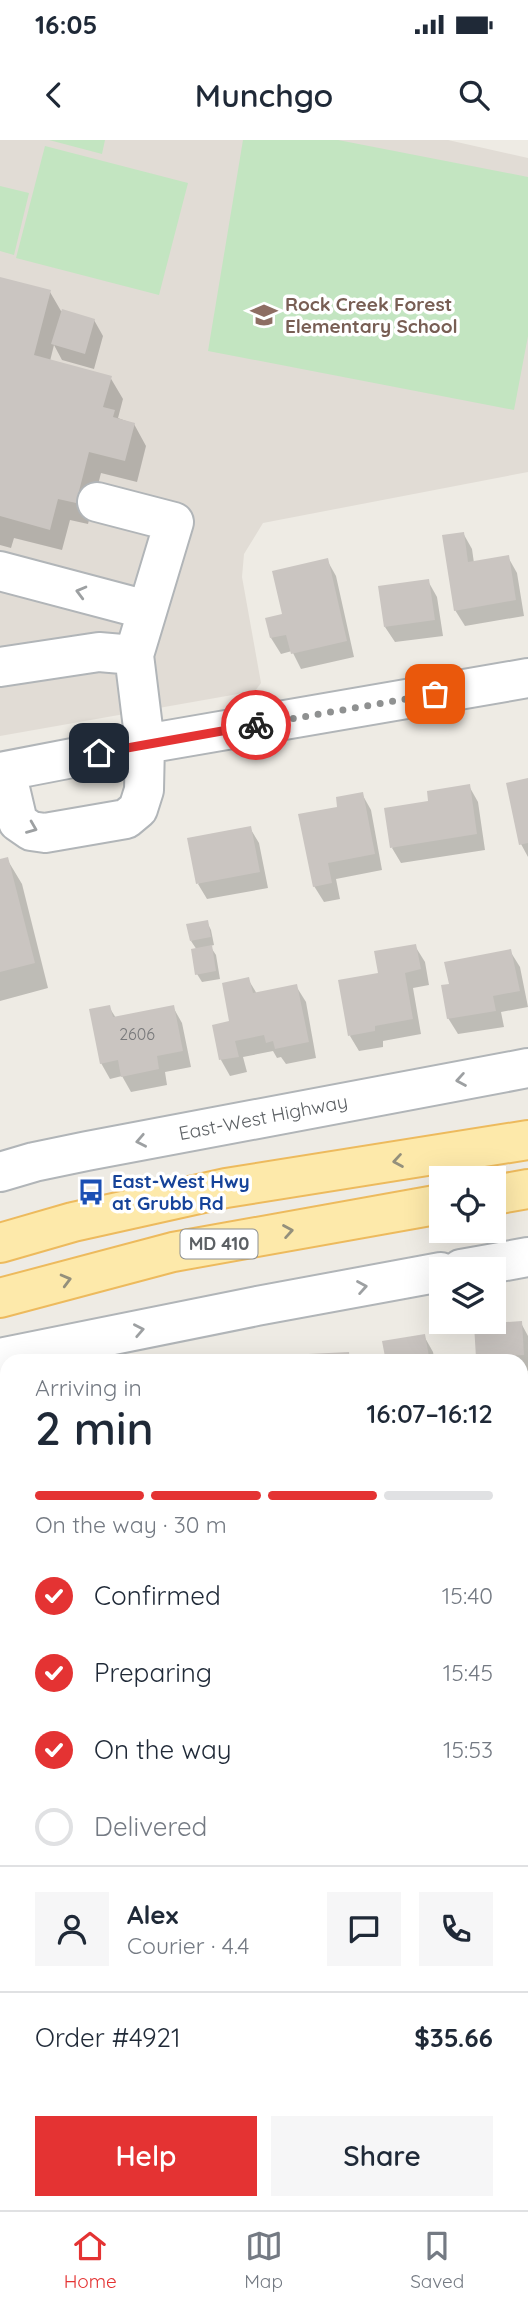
<!DOCTYPE html>
<meta charset="utf-8">
<style>
:root{--surface:#fff;--page:#f6f6f7;--text:#1f2937;--muted:#747a83;--line:#e0e1e3;--accent:#e43333}
body{margin:0;font-family:Quicksand,sans-serif;background:var(--page);color:var(--text);height:100vh;display:flex;flex-direction:column;font-size:26px;white-space:nowrap}
*{box-sizing:border-box;margin:0}
p{font-size:23px;color:var(--muted)}
.icon{flex:none;width:38px;height:38px;fill:none;stroke:currentColor;stroke-width:2;stroke-linecap:round;stroke-linejoin:round}
.map{position:relative;flex:1;overflow:hidden}
.side{position:absolute;left:0px;top:1214px;width:528px;height:856px;display:flex;flex-direction:column;background:var(--surface);border-radius:21px 21px 0 0;box-shadow:0 7px 28px #0002}
.side>*{flex:none}
.controls{position:absolute;left:429px;top:1026px;display:grid;gap:14px}
.controls a{display:grid;place-items:center;width:77px;height:77px;border-radius:0px;background:var(--surface);box-shadow:0 7px 28px #0002;font-size:35px}
.pin{position:absolute;display:grid;place-items:center;width:60px;height:60px;color:#fff;margin:-30px;border-radius:14px;box-shadow:0 4px 10px #0006}
.courier{position:absolute;display:grid;place-items:center;width:70px;height:70px;margin:-35px;border:5px solid #e43333;border-radius:50%;background:#fff;color:#222;box-shadow:0 2px 9px #0007}
.summary em{font-style:normal;font-weight:600}
.summary div{display:flex;flex-direction:column-reverse}
.summary{display:flex;align-items:center;justify-content:space-between;height:119px;padding:0 35px}
h1{font-size:46px;font-weight:600;line-height:52px}
.bar{display:grid;grid-template-columns:repeat(4,1fr);gap:10px 7px;align-content:center;height:84px;padding:0 35px}
.bar i{height:9px;border-radius:5px;background:var(--line)}
.bar .active{background:var(--accent)}
.bar p{grid-column:span 4}
.line{display:flex;align-items:center;gap:18px;padding:0 35px;border-top:2px solid var(--line)}
.line div{flex:1}
.round{display:grid;place-items:center;flex:none;width:74px;height:74px;border-radius:0px;background:var(--page)}
ol{padding:0 35px;list-style:none}
li{display:flex;align-items:center;gap:21px;height:77px}
li p{margin-inline-start:auto}
li .icon{padding:7px;border-radius:50%;background:var(--accent);color:#fff;stroke-width:4}
li:last-child{color:var(--muted)}
li i{width:38px;height:38px;border:4px solid var(--line);border-radius:50%}
.primary-button{display:flex;gap:14px;margin-top:auto;padding:14px 35px}
.primary-button a{flex:1;height:80px;border-radius:0px;background:var(--accent);color:#fff;font-size:28px;font-weight:600;line-height:80px;text-align:center}
.primary-button a+a{background:var(--page);color:var(--text)}
.status{display:flex;justify-content:space-between;align-items:center;height:49px;padding:0 35px;background:var(--surface);direction:ltr}
.status svg{height:19px;fill:currentColor}
header{display:flex;justify-content:space-between;align-items:center;height:91px;padding:0 35px;background:var(--surface);font-size:32px;font-weight:600}
.menu{display:flex;justify-content:space-around;align-items:center;height:98px;border-top:2px solid var(--line);background:var(--surface);font-size:19px;color:var(--muted)}
.menu a{display:grid;justify-items:center;gap:4px}
.menu .active{color:var(--accent)}
.map>svg:first-child{display:block}
.education{fill:#e1dcd5}
.green{fill:#c3e5c1}
.shadow{fill:#0003}
.building{fill:#cac5c1}
.lines{fill:none;stroke-linecap:round;stroke-linejoin:round}
.minor-casing{stroke:#b1b5b8;stroke-width:42}
.major-casing{stroke:#edba5d;stroke-width:42}
.minor{stroke:#fff;stroke-width:38}
.major{stroke:#fde9aa;stroke-width:38}
.oneway{stroke:#9da0a2}
.oneway2{stroke:#94907c}
.done{stroke:#8f9191;stroke-width:7;stroke-dasharray:0 12.6}
.route{stroke:#e43333;stroke-width:9}
.labels{text-anchor:middle;stroke-width:7;stroke-linejoin:round;paint-order:stroke}
.number-label{font-size:16px;fill:#78797b}
.shield{fill:#fff;stroke:#8d9092;stroke-width:2}
.shield-label{font-size:18px;font-weight:bold;fill:#5c6064}
.education-label{font-size:19px;font-weight:bold;fill:#785e54;stroke:#fff;text-anchor:start}
.street-label{font-size:19px;fill:#5c6064;stroke:#fff}
.transit-label{font-size:19px;font-weight:bold;fill:#164399;stroke:#fff;text-anchor:start}
</style>
<div class="status"><b>16:05</b><svg viewBox="0 0 49 12"><path d="M0 12V9h3v3zM5 12V6h3v6zM10 12V3h3v9zM15 12V0h3v12zM26 1h20v11H26zM47 4h2v5h-2z"/></svg></div>
<header><svg class="icon" aria-label="back" viewBox="0 0 24 24"><path d="M15 5l-7 7 7 7"/></svg>Munchgo<svg class="icon" aria-label="search" viewBox="0 0 24 24"><circle cx="10" cy="10" r="6"/><path d="M15 15l6 6"/></svg></header>
<div class="map">
<svg width="528" height="2070" viewBox="0 0 528 2070">
<rect width="100%" height="100%" fill="#eeebe4"/>
<path class="education" d="M0 0H448L528 18V332L263 383 244 414 242 437 261 543 255 551 0 596Z"/>
<path class="green" d="M49 0H105L102 14Z
M243 0H338L528 37V196L514 270 208 211Z
M45 6 188 43 159 155 16 118Z
M0 46 29 53 14 115 0 111Z"/>
<path class="shadow" d="M0 138 50 152 61 171 94 180 103 196 94 229 62 220 54 205 50 221 110 237 123 259 118 278 134 284 146 306 137 342 101 333 88 384 70 380 62 410 14 398 11 408 0 405Z
M463 393 472 409 474 423 508 417 517 433 524 476 465 486 455 470Z
M327 420 336 436 354 517 301 529 292 511 281 514 271 498 284 475Z
M428 441 437 457 443 496 395 502 385 487Z
M528 639V717L521 704Z
M469 646 478 662 485 710 401 723 392 708 430 663Z
M362 654 371 670 382 730 336 739 340 759 324 762 314 746 339 668Z
M250 688 259 703 268 748 207 759 198 744Z
M7 719 22 744 48 848 0 861V721Z
M207 782 211 790 214 805 210 806 216 815 220 839 202 842 197 834V810L191 801Z
M415 806 425 822 429 845 413 848 421 894 383 901V907L359 911 350 896 380 835Z
M510 811 520 827 528 867 501 872 504 887 458 894 448 878 451 845Z
M248 839 257 854 296 846 306 862 316 918 286 924 281 917 277 918 273 911 243 917 247 932 230 936 221 920 214 886 231 883Z
M109 867 116 878 173 867 182 883 191 927 165 932 167 945 131 952 122 936 110 939 101 923Z
M521 1183 528 1196V1231H522V1222H480L478 1217Z
M424 1196 433 1212 435 1222H388Z
M522 1388 528 1399V1474L522 1477Z
M7 1729V1796L0 1797V1730Z
M528 1736V1795L522 1787V1741Z
M13 2063H70L62 2070H19Z"/>
<path class="building" d="M0 137 51 150 34 215 112 236 103 267 115 270 113 277 135 283 125 321 89 312 76 363 58 359 50 390 0 376Z
M62 169 95 179 85 214 51 204Z
M464 392 468 422 509 415 516 460 454 471 442 395Z
M328 418 347 501 291 514 286 495 270 498 265 478 282 474 272 431Z
M429 439 435 480 384 487 378 446Z
M528 638V703L519 705 506 643Z
M470 644 477 694 390 708 384 668 428 661 427 651Z
M363 652 375 714 328 723 332 743 313 747 298 674 337 667 336 657Z
M251 686 260 732 196 744 187 698Z
M8 717 35 823 0 832V719Z
M208 780 211 797 190 801 186 784Z
M416 804 421 829 405 833 413 879 375 886V891L348 896 338 840 378 833 374 811Z
M212 805 216 831 195 835 191 809Z
M511 809 520 851 493 856 496 871 447 879 441 845 449 844 444 822Z
M249 837 253 853 297 844 309 902 275 909 273 901 266 903 264 895 235 901 239 917 219 920 212 885 229 881 222 843Z
M110 865 113 877 174 865 183 911 157 916 159 929 121 937 118 920 100 924 89 869Z
M522 1181 524 1215 476 1218 474 1184Z
M425 1194 430 1222H386L382 1201Z
M349 1212 350 1222H288V1215Z
M522 1384 528 1400V1454L522 1457Z
M7 1727V1779L0 1780V1728Z
M528 1733V1794L522 1786V1738Z
M7 2023V2053L0 2045V2029Z
M16 2063H54L57 2066 52 2070H22Z
M334 2063H383L386 2070H320Z"/>
<g class="lines">
<g class="minor-casing">
<path id="minor" d="M0 431 147 470
M0 527 99 512 134 515
M6 631 18 682 31 691 45 693 126 679 138 669 144 650 145 604 134 515 174 382 97 362
M0 632 145 604 528 538
M0 1032 34 1022 87 1011 528 928
M461 1129 528 1117
M0 1218 257 1166 441 1132
M0 1252 7 1261
M522 1537 528 1534
M522 1896 528 1904
M0 1903 7 1897
M522 2023 528 2044"/>
</g>
<g class="major-casing">
<path id="major" d="M494 1055 528 1049
M0 1103 73 1082 226 1048 528 1000
M0 1158 173 1112 441 1064"/>
</g>
<use href="#minor" class="minor"/>
<use href="#major" class="major"/>
</g>
<defs><path id="oneway-chevron" d="M-2-3.5L2.5 0L-2 3.5" fill="none" stroke-width="1.6" stroke-linecap="round" stroke-linejoin="round" transform="scale(1.75)"/></defs>
<g class="oneway">
<use href="#oneway-chevron" transform="translate(81 452) rotate(-165)"/>
<use href="#oneway-chevron" transform="translate(32 688) rotate(22)"/>
<use href="#oneway-chevron" transform="translate(461 940) rotate(170)"/>
<use href="#oneway-chevron" transform="translate(141 1001) rotate(169)"/>
<use href="#oneway-chevron" transform="translate(362 1147) rotate(-10)"/>
<use href="#oneway-chevron" transform="translate(139 1190) rotate(-11)"/>
</g>
<g class="oneway2">
<use href="#oneway-chevron" transform="translate(398 1021) rotate(171)"/>
<use href="#oneway-chevron" transform="translate(288 1091) rotate(-10)"/>
<use href="#oneway-chevron" transform="translate(66 1140) rotate(-15)"/>
</g>
<g class="lines">
<path class="done" d="M256 585 435 554"/>
<path class="route" d="M99 613 256 585"/>
</g>
<defs>
<g id="school-bare" transform="scale(2.1)"><path d="M0-5L7-2L0 1L-7-2ZM-4 1L0 2.5L4 1V4Q0 6-4 4Z" fill="#8d6e63" stroke="#fff" stroke-width="2.5" paint-order="stroke"/></g>
<g id="bus-bare" transform="scale(2.1)"><path d="M-5-6H5V4H4V6H2V4H-2V6H-4V4H-5ZM-3.5-4V0h7V-4ZM-3.5 1.2v1.5H-2V1.2ZM2 1.2v1.5H3.5V1.2Z" fill="#1a4fb4" stroke="#fff" stroke-width="2.5" paint-order="stroke"/></g>
</defs>
<g fill-rule="evenodd">
<use href="#school-bare" x="264" y="175"/>
<use href="#bus-bare" x="91" y="1052"/>
</g>
<g class="labels">
<g class="number-label">
<text x="137" y="900">2606</text>
</g>
<rect class="shield" x="180.5" y="1089.5" width="77" height="29" rx="5"/>
<g class="shield-label">
<text x="219" y="1110">MD 410</text>
</g>
<g class="education-label">
<text x="285" y="171">Rock Creek Forest<tspan x="285" dy="22">Elementary School</tspan></text>
</g>
<g class="street-label">
<text transform="translate(263 977) rotate(-11)" y="7">East-West Highway</text>
</g>
<g class="transit-label">
<text x="112" y="1048">East-West Hwy<tspan x="112" dy="22">at Grubb Rd</tspan></text>
</g>
</g>
</svg>
<div class="controls">
<a><svg class="icon" aria-label="locate" viewBox="0 0 24 24"><circle cx="12" cy="12" r="6"/><path d="M12 2v4M12 18v4M2 12h4M18 12h4"/></svg></a>
<a><svg class="icon" aria-label="layers" viewBox="0 0 24 24"><path d="M12 4l9 5-9 5-9-5zM3 14l9 5 9-5"/></svg></a>
</div>
<div class="pin" style="left:435px;top:554px;background:#ea580c"><svg class="icon" aria-label="bag" viewBox="0 0 24 24"><path d="M5 8h14l-1 12H6zM9 8a3 3 0 0 1 6 0"/></svg></div>
<div class="pin" style="left:99px;top:613px;background:#1f2937"><svg class="icon" aria-label="home" viewBox="0 0 24 24"><path d="M3 11l9-7 9 7M6 9v11h12V9"/></svg></div>
<div class="courier" style="left:256px;top:585px"><svg class="icon" aria-label="bike" viewBox="0 0 24 24"><circle cx="6" cy="16" r="4"/><circle cx="18" cy="16" r="4"/><path d="M6 16l4-8h5l3 8M10 8l3 8H6M13 5h3"/></svg></div>
<section class="side">
<div class="summary"><div><h1>2 min</h1><p>Arriving in</p></div><em>16:07–16:12</em></div>
<div class="bar"><i class="active"></i><i class="active"></i><i class="active"></i><i></i><p>On the way · 30 m</p></div>
<ol>
<li><svg class="icon" aria-label="check" viewBox="0 0 24 24"><path d="M5 12l5 5 9-10"/></svg>Confirmed<p>15:40</p></li>
<li><svg class="icon" aria-label="check" viewBox="0 0 24 24"><path d="M5 12l5 5 9-10"/></svg>Preparing<p>15:45</p></li>
<li><svg class="icon" aria-label="check" viewBox="0 0 24 24"><path d="M5 12l5 5 9-10"/></svg>On the way<p>15:53</p></li>
<li><i></i>Delivered</li>
</ol>
<div class="line" style="height:126px"><a class="round"><svg class="icon" aria-label="person" viewBox="0 0 24 24"><circle cx="12" cy="8" r="4"/><path d="M4 21q1-7 8-7t8 7"/></svg></a><div><b>Alex</b><p>Courier · 4.4</p></div><a class="round"><svg class="icon" aria-label="chat" viewBox="0 0 24 24"><path d="M4 5h16v11H9l-5 4z"/></svg></a><a class="round"><svg class="icon" aria-label="phone" viewBox="0 0 24 24"><path d="M5 4h4l2 5-3 2q2 4 5 5l2-3 5 2v4C11 20 4 13 5 4z"/></svg></a></div>
<div class="line" style="height:91px"><div>Order #4921</div><b>$35.66</b></div>
<div class="primary-button"><a>Help</a><a>Share</a></div>
</section>
</div>
<nav class="menu">
<a class="active"><svg class="icon" aria-label="home" viewBox="0 0 24 24"><path d="M3 11l9-7 9 7M6 9v11h12V9"/></svg>Home</a>
<a><svg class="icon" aria-label="map" viewBox="0 0 24 24"><path d="M3 6l6-2 6 2 6-2v14l-6 2-6-2-6 2zM9 4v14M15 6v14"/></svg>Map</a>
<a><svg class="icon" aria-label="saved" viewBox="0 0 24 24"><path d="M7 4h10v16l-5-4-5 4z"/></svg>Saved</a>
</nav>
